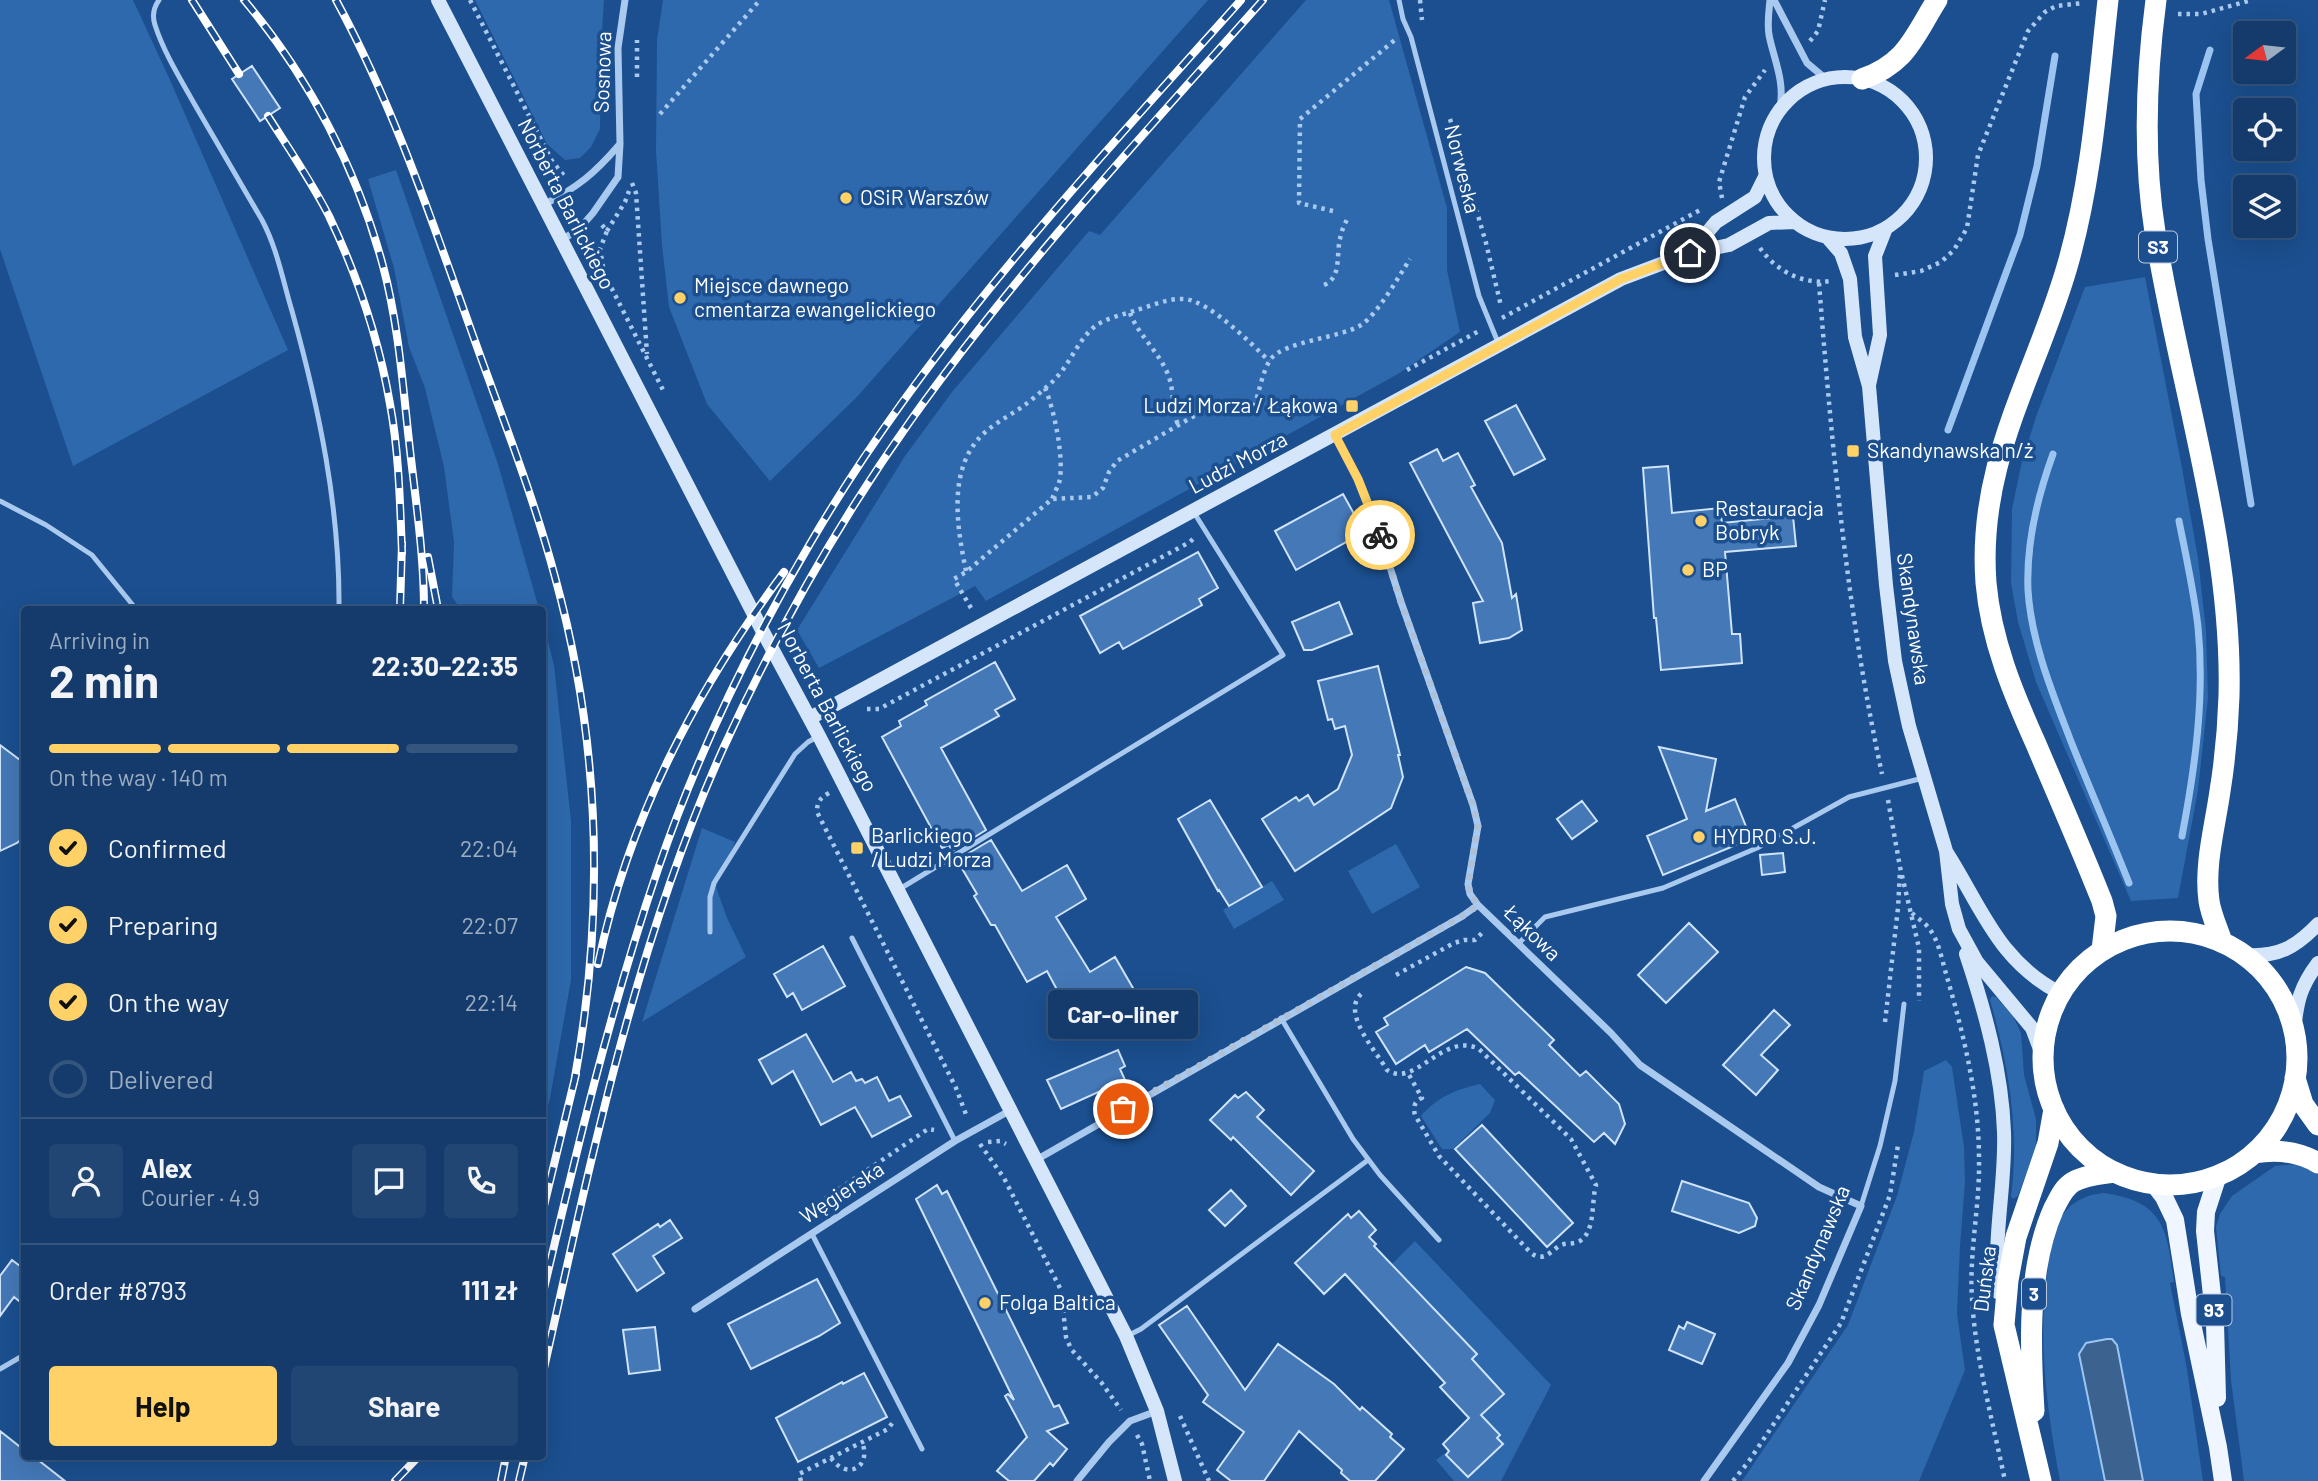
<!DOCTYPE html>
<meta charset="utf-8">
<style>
:root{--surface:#143b6b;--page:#214673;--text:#f1f3f6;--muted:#9dadc1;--line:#33557e;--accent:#ffd166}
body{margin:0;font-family:Barlow,sans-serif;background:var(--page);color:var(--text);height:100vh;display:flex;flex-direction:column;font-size:26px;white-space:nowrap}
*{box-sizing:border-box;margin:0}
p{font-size:23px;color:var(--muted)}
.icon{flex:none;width:38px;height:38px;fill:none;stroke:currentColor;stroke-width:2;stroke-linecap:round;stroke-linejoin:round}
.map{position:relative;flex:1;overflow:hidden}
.sheet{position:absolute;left:21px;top:606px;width:525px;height:854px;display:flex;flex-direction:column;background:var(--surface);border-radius:7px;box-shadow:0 7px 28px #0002,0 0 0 2px var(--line)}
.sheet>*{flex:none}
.needle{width:46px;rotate:255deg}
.buttons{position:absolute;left:2233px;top:21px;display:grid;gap:14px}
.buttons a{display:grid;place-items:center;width:63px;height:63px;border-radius:7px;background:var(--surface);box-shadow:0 7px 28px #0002,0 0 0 2px var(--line);font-size:35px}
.pin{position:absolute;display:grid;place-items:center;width:60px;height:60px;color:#fff;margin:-30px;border:4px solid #fff;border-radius:50%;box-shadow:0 2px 7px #0007}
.courier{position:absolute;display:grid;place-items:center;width:70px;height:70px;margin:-35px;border:5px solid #ffd166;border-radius:50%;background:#fff;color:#222;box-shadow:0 2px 9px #0007}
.bubble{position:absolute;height:49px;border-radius:7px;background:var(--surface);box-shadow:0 7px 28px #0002,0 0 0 2px var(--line);font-size:23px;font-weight:700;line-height:49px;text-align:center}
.summary em{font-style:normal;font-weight:700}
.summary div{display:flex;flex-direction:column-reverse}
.summary{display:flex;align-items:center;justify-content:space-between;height:119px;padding:0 28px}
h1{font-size:46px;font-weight:700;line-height:52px}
.bar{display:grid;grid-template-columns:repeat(4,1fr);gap:10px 7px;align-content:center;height:84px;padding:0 28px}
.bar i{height:9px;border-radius:5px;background:var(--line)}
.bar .selected{background:var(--accent)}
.bar p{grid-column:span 4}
.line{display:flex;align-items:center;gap:18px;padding:0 28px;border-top:2px solid var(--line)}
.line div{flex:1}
.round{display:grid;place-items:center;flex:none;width:74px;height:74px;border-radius:7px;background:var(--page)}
ol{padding:0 28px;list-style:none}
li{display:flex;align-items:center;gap:21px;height:77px}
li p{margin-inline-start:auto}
li .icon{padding:7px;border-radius:50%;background:var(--accent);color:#111;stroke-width:4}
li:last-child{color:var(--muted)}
li i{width:38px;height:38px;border:4px solid var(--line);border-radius:50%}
.cta{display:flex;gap:14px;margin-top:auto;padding:14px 28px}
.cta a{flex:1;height:80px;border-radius:7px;background:var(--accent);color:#111;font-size:28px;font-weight:700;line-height:80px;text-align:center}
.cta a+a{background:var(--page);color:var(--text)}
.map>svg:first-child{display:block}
.green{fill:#2e69ad}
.water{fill:#3c6290;stroke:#9cc4f0;stroke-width:2}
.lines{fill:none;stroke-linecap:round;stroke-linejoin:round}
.stream{stroke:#9cc4f0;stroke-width:7}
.building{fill:#4478b7;stroke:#cfe3fa;stroke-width:2}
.path{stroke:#a9c9ee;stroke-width:4.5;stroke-dasharray:3.5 5;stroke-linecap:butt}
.lane{stroke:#a9c9ee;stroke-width:5}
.street{stroke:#a9c9ee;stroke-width:7}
.secondary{stroke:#d6e6fa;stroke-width:14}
.primary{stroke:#f0f6ff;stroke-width:18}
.highway{stroke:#fff;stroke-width:21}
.rail-casing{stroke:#fff;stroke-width:8}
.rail{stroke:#1b4f8f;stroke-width:5;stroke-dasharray:16;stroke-linecap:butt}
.done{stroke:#afc1d8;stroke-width:7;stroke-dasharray:0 12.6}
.route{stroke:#ffd166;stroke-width:9}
.poi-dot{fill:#ffd166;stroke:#1b4f8f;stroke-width:2.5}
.labels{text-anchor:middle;stroke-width:7;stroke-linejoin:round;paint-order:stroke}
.shield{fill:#1b4f8f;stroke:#bbcadd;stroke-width:2}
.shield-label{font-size:19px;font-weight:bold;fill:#fff}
.street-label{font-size:21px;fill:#fff;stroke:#1b4f8f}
.poi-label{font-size:21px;fill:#fff;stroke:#1b4f8f;text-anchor:start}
</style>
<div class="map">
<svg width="2318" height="1481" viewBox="0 0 2318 1481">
<rect width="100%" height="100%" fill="#1b4f8f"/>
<path class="green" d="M0 0H133L170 80 288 350 73 466 0 249Z
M475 0H604L601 47 600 129 591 147 580 158 565 160 547 144Z
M663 0H1208L856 398 770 481 707 404 669 307 662 245 656 151 657 40Z
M1306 0H1389L1447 208V270L1460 332 1398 374 986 601 975 586 819 668 797 630 905 456 952 392 1089 231 1100 235Z
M396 170 498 464 539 609H461L452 597 454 542 444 467 425 388 409 347 394 268 368 179Z
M2145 277 2182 468 2198 558 2206 631 2208 698 2198 790 2178 898 2131 901 2036 682 2018 622 2011 583 2012 509 2022 461 2037 414 2085 287Z
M543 623 554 665 571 821V980L550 1098 543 1127Z
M702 828 735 842 716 887 727 918 746 957 642 1022Z
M1396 844 1420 887 1372 914 1348 871Z
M1272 881 1284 900 1234 929 1223 910Z
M1992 996 1996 997 2013 1016 2021 1033 2024 1075 2036 1119V1147L2018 1196 2013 1199 2011 1196C2020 1131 2008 1062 1990 1000Z
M1946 1060 1952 1067 1964 1147 1965 1182 1960 1246 1957 1314 1965 1370 1919 1481H1742L1848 1325 1897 1196 1914 1132 1924 1071Z
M1480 1084 1495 1100 1490 1113 1453 1149H1442L1421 1116C1437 1097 1457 1089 1480 1084Z
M2298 1164 2318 1174V1481H2244L2231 1380 2225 1277 2221 1276 2216 1227 2220 1214 2232 1196 2275 1166Z
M2103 1193C2164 1201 2167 1229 2174 1282L2170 1283 2187 1369 2203 1481H2143L2117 1345H2083L2079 1354 2105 1481H2060C2047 1410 2037 1339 2048 1267 2050 1251 2053 1230 2062 1216 2072 1201 2086 1195 2103 1193Z
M1415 1241 1551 1385 1501 1481H1454L1436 1460 1445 1453 1468 1477 1502 1444 1497 1438 1500 1435 1486 1421 1478 1418 1503 1394 1391 1265Z"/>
<path class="water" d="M2107 1339H2112L2117 1345 2143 1481H2105L2079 1354 2086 1343Z"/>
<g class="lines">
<path class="stream" d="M2210 50 2196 94 2201 180 2208 239 2251 504
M1948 430 2020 235 2037 166 2055 56
M2053 454C2037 498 2026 543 2028 590 2031 641 2052 692 2070 739 2089 787 2110 835 2129 883
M2179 521C2186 556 2194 592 2198 627 2205 697 2195 768 2182 836"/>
</g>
<path class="building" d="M252 66 280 108 260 121 232 79Z
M1516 405 1545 459 1514 475 1485 421Z
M1437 449 1443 461 1458 453 1475 485 1471 487 1502 543 1512 598 1516 594 1522 630 1509 638 1480 643 1473 603 1483 601 1410 463Z
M1668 466 1672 513 1720 508 1722 523 1793 516 1796 546 1725 552 1732 634H1740L1742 663 1661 670 1656 618H1654L1643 468Z
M1343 494 1364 532 1296 570 1275 531Z
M1198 552 1218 588 1199 599 1202 605 1123 649 1119 642 1100 653 1080 616Z
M1339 602 1352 634 1312 650H1304L1292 622Z
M995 662 1015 699 995 710 999 716 941 748 986 830 952 851 949 845 942 848 882 737 901 726 899 721 927 705 925 701Z
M1378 666 1400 755H1398L1403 777 1391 808 1295 871 1262 819 1296 797 1299 801 1308 795 1314 805 1338 789 1352 755 1345 726 1335 729 1332 719 1328 720 1318 681Z
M0 745 24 763V837L17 843 0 851Z
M1659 747 1716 759 1706 811 1735 799 1751 839 1663 875 1647 836 1687 819Z
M1210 800 1262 887 1229 906 1219 890 1218 891 1178 819Z
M1582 801 1597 821 1572 839 1557 819Z
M991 840 1022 891 1067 865 1086 899 1056 917 1090 972 1115 957 1137 995 1078 1029 1047 971 1027 982 995 925H991L974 896 977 894 957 860Z
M1783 853 1785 872 1762 875 1760 855Z
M1689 923 1718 952 1666 1003 1638 975Z
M823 946 845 986 802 1010 793 993 787 997 774 974Z
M1466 967 1485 973 1554 1040 1549 1045 1580 1076 1586 1071 1619 1104 1625 1124 1615 1144 1604 1133 1594 1142 1519 1072 1515 1075 1467 1029 1429 1052 1425 1045 1396 1064 1376 1032 1388 1025 1384 1018Z
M1774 1010 1790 1025 1761 1055 1778 1070 1756 1095 1723 1065Z
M806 1034 833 1082 851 1072 856 1081 862 1079 865 1083 877 1077 889 1101 900 1096 911 1116 872 1137 855 1107 821 1125 793 1071 772 1084 759 1060Z
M1118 1050 1125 1066 1120 1069 1125 1080 1061 1109 1047 1080Z
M1246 1092 1264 1110 1257 1117 1314 1171 1291 1195 1233 1137 1231 1140 1210 1120 1235 1095 1238 1098Z
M1482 1125 1573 1223 1547 1247 1455 1149Z
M1682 1181 1749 1203 1757 1218 1755 1226 1739 1233 1672 1211Z
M937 1185 942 1194 947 1191 1054 1407 1059 1405 1068 1423 1047 1431 1067 1449 1053 1466 1050 1463 1034 1481H1009L997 1471 1027 1437 1005 1396 1008 1394 1014 1400 916 1199Z
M1231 1190 1246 1206 1225 1226 1209 1210Z
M1359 1211 1376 1230 1369 1237 1376 1244 1374 1246 1477 1354 1472 1359 1504 1394 1481 1415 1500 1435 1497 1438 1503 1444 1468 1477 1446 1455 1449 1451 1443 1444 1469 1418 1440 1387 1445 1383 1345 1274 1324 1294 1295 1263 1348 1214 1351 1218Z
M670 1220 682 1238 653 1256 664 1273 637 1291 613 1254 658 1224 660 1227Z
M12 1260 24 1269V1305L14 1297 0 1316V1276Z
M817 1279 840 1323 819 1336 751 1369 728 1324Z
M1187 1306 1245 1390 1278 1344 1334 1384 1360 1410 1362 1407 1392 1434 1390 1437 1404 1449 1375 1481H1350L1341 1473 1342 1470 1299 1431 1264 1481H1231L1217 1470 1244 1432 1203 1402 1208 1395 1159 1325Z
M1687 1322 1715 1334 1702 1364 1669 1350 1679 1326 1684 1329Z
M655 1327 660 1370 629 1374 623 1330Z
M864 1373 887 1417 798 1462 776 1418 842 1382 843 1384Z
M0 1431 24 1450V1456H33L65 1481H0Z"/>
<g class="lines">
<path class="path" d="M470 0 552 161 565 177
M1420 0 1422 20
M2178 14H2201L2252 0
M1810 41 1818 31 1825 0
M637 77V40
M660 114 760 0
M1450 119 1486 243 1501 306
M632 183 636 193 647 354
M1722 198 1719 182 1745 97 1765 70
M1333 211 1299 203 1300 119 1396 39
M602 225 607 231 600 249 604 273 665 394
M607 231 625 202 629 191
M1760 248C1776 271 1803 285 1831 281
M1895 275 1921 271 1941 262 1954 250 1967 228 1978 155 2028 31 2045 12 2056 6 2083 3
M1819 283C1832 448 1847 612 1882 774
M1324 285C1342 278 1336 254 1340 239 1341 231 1345 224 1348 217
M1130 313C1138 334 1156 349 1166 370 1175 387 1171 407 1178 425
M1502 318 1700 210
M1407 370 1479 331
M1045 388C1054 409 1065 460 1059 483 1057 488 1054 494 1052 499
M966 571C957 527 947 469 983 434 995 423 1009 416 1022 407 1032 400 1042 391 1051 383 1069 367 1076 343 1093 328 1104 318 1123 315 1137 310 1151 306 1168 298 1184 299 1208 300 1252 344 1269 361
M971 608 954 579 966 572 1052 499 1092 497 1103 488 1109 472 1117 461 1218 402 1254 407C1259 393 1262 373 1270 360 1283 341 1341 338 1361 325 1377 315 1399 276 1410 259
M867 709H879L1190 542 1193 539
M829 793C820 798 817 802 817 812L956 1088 967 1117
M1888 800 1900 867 1919 948V1001
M1912 913C1917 918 1924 922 1928 927 1939 940 1942 961 1947 977 1964 1036 1979 1097 1979 1159 1980 1206 1969 1251 1972 1298 1975 1357 1993 1422 2005 1481
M1396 975 1454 943 1464 940H1475L1484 931
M1361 994C1341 1013 1376 1051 1387 1070 1415 1089 1443 1031 1479 1049L1571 1139 1596 1185C1591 1202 1596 1230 1580 1241 1573 1245 1566 1242 1559 1246 1549 1253 1543 1262 1531 1253L1439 1156 1415 1115C1413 1108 1414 1101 1422 1098L1408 1073
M1885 1022 1898 908 1900 871
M988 1142 1000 1141 1006 1144
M980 1144 1004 1178 1061 1290 1066 1337 1071 1349 1101 1382 1121 1410
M816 1215 811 1208 928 1129 934 1130
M1180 1416 1209 1481
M1137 1435 1142 1444 1150 1481
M831 1458C847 1481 872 1467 862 1442
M801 1481 799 1474 888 1429 893 1422
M1733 1481 1749 1461 1841 1323 1890 1195 1898 1145"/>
<path class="lane" d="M159 0C154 7 152 16 155 25 164 53 181 80 195 105 218 144 240 182 262 220 277 248 283 281 292 311 319 408 340 508 339 609
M1399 0 1403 19 1411 37 1479 296 1499 345
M0 501 46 525 92 555 136 609
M898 890 1283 655 1193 511
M710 932V897L714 883 795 754 808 742 817 737
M852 938 955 1141
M1518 944 1545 917 1663 888 1757 848 1849 797 1923 778
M1281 1018 1353 1139 1380 1175 1439 1240
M1861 1206 1880 1146 1895 1081 1904 1004
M812 1234 922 1449
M1129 1335 1141 1329 1368 1160
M0 1369 24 1355"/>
<path class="street" d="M1770 0C1769 11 1767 23 1769 35 1774 60 1785 81 1780 108
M1774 0 1807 63 1826 79
M543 205C577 188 595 173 619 145
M562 240 580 228 593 213 618 177 620 144 618 48 625 0
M1335 435 1353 469 1376 523 1401 602 1473 805 1478 826 1468 884 1470 894 1478 905 1611 1033 1640 1065 1819 1187 1861 1206 1819 1305 1788 1363 1704 1481
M1036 1160 1461 917 1478 905
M695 1309 955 1141 1011 1110
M1077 1481 1109 1442 1130 1421 1157 1411"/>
<path class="secondary" d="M438 0 762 630 819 736 1126 1336 1157 1411 1175 1481
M1764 158a81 81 0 1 1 162 0a81 81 0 1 1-162 0Z
M1827 237 1841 253 1850 279 1855 337 1869 386 1886 585 1895 661 1909 726 1946 851 1952 904 1959 929 1977 962 2032 1028 2043 1057
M1690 253 1716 222 1755 197 1765 177
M1869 385 1880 335 1875 256 1886 228
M810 718 1621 279 1690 253 1729 245 1769 223 1795 222
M1947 853C1982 908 1998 961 2060 993
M1966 954C1985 1011 2002 1072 2004 1132 2006 1186 1992 1240 1999 1293
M2245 955C2278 957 2295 948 2318 924
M2294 1031C2297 1001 2300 987 2318 963"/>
<path class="primary" d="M2154 1184 2164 1197 2175 1220 2190 1314 2218 1447 2223 1481
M2217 1398 2215 1323 2205 1231 2206 1212 2218 1175"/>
<path class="highway" d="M2156 0C2146 76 2143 156 2155 232 2179 384 2233 542 2229 696 2228 728 2225 760 2220 791 2215 827 2204 865 2209 901 2211 915 2218 929 2222 942
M1862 79C1907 63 1913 38 1937 0
M2043 1058a127 127 0 1 1 254 0a127 127 0 1 1-254 0Z
M2102 950 2106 916 2102 901C2081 848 2058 796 2036 744 2013 693 1991 640 1986 583 1977 462 2035 377 2067 267 2092 181 2098 89 2108 0
M2295 1078 2303 1104 2318 1125
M2254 1153C2277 1149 2298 1151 2318 1163
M2034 1411C2030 1346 2027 1268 2054 1208 2059 1199 2063 1188 2073 1182 2085 1175 2101 1174 2114 1172
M2041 1481 2004 1325 2008 1280 2016 1237 2048 1143 2054 1109"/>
<g class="rail-casing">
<path id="rail" d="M192 0 239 74
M244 0C309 77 357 169 383 266 399 326 403 389 410 450 416 503 424 556 424 609
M336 0C393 105 431 218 471 330 500 412 533 494 555 577 601 744 605 914 574 1083
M268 116C289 149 311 181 329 216 357 275 379 340 390 404 399 452 400 503 402 553
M428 557 438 609
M400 609 402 543
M598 964C629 817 695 692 784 572
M542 1214 576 1074
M542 1297C576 1153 610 1009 658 869 697 755 750 645 811 542 928 342 1088 172 1241 0
M542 1377C590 1166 633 950 722 751 775 635 837 524 911 420 1017 271 1142 136 1263 0
M395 1481 419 1456
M501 1481 506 1456
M519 1481 525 1456"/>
</g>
<use href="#rail" class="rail"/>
</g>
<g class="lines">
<path class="done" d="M1123 1109 1461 917 1478 905 1470 894 1468 884 1478 826 1473 805 1401 602 1380 535"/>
<path class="route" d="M1380 535 1358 479 1335 435 1621 279 1690 253"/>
</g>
<g class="poi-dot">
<circle cx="846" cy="198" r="7"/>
<circle cx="680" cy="298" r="7"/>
<rect x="1345" y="399" width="14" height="14" rx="3.5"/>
<rect x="1846" y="444" width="14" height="14" rx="3.5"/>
<circle cx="1701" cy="521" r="7"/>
<circle cx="1688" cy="570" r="7"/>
<circle cx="1699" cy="837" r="7"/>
<rect x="850" y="841" width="14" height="14" rx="3.5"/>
<circle cx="985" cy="1303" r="7"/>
</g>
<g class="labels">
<g class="shield">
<rect x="2139" y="231.5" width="38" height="31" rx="5"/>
<rect x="2022" y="1278.5" width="24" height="31" rx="5"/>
<rect x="2196.5" y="1294.5" width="35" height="31" rx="5"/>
</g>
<g class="shield-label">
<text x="2158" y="254">S3</text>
<text x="2034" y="1301">3</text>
<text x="2214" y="1317">93</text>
</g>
<g class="street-label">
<text transform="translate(603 72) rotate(-88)" y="7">Sosnowa</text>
<text transform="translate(1462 169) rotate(76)" y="7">Norweska</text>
<text transform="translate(566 204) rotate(63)" y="7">Norberta Barlickiego</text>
<text transform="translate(1238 463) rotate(-28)" y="7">Ludzi Morza</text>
<text transform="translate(1913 619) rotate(82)" y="7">Skandynawska</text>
<text transform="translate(827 707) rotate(62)" y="7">Norberta Barlickiego</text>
<text transform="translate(1532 933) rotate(44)" y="7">Łąkowa</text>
<text transform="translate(842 1193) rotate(-33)" y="7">Węgierska</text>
<text transform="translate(1818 1248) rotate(-67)" y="7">Skandynawska</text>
<text transform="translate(1985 1279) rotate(-83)" y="7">Duńska</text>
</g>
<g class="poi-label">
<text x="860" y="205">OSiR Warszów</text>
<text x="694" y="293">Miejsce dawnego<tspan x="694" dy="24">cmentarza ewangelickiego</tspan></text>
<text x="1338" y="413" text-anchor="end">Ludzi Morza / Łąkowa</text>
<text x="1867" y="458">Skandynawska n/ż</text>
<text x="1715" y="516">Restauracja<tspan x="1715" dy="24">Bobryk</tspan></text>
<text x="1702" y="577">BP</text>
<text x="871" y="843">Barlickiego<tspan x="871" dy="24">/ Ludzi Morza</tspan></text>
<text x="1713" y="844">HYDRO S.J.</text>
<text x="999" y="1310">Folga Baltica</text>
</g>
</g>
</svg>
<div class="buttons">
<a><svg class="needle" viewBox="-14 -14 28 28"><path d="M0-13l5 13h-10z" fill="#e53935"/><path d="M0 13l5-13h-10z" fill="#9dadc1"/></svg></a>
<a><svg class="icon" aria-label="locate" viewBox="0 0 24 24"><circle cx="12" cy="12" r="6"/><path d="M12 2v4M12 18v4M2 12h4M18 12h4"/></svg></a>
<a><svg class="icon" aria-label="layers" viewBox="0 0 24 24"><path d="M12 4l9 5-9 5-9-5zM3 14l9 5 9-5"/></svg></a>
</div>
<div class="pin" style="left:1123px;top:1109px;background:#ea580c"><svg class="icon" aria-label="bag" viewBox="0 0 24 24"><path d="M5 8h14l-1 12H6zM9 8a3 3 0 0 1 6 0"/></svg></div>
<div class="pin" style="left:1690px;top:253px;background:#1f2937"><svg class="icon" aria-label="home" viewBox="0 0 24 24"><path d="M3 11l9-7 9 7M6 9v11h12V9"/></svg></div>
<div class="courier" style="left:1380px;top:535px"><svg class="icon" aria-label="bike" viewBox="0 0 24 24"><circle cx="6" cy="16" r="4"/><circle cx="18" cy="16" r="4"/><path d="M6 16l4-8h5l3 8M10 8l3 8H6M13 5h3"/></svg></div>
<div class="bubble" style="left:1048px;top:990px;width:150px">Car-o-liner</div>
<section class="sheet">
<div class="summary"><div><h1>2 min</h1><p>Arriving in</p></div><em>22:30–22:35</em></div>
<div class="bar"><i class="selected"></i><i class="selected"></i><i class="selected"></i><i></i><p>On the way · 140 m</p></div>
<ol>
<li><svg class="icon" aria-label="check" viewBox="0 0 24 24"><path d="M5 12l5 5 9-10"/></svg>Confirmed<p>22:04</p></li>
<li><svg class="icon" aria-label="check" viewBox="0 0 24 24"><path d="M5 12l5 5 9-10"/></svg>Preparing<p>22:07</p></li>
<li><svg class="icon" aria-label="check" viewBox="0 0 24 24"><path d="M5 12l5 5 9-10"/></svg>On the way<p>22:14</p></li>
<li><i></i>Delivered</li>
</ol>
<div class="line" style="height:126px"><a class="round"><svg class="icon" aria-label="person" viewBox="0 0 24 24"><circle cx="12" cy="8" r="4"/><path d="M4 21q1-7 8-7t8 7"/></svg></a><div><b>Alex</b><p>Courier · 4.9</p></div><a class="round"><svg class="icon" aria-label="chat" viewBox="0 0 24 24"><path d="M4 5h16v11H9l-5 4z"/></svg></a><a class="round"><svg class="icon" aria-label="phone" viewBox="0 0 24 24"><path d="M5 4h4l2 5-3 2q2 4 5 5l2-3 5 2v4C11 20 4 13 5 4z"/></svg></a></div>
<div class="line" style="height:91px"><div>Order #8793</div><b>111 zł</b></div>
<div class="cta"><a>Help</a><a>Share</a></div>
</section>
</div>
